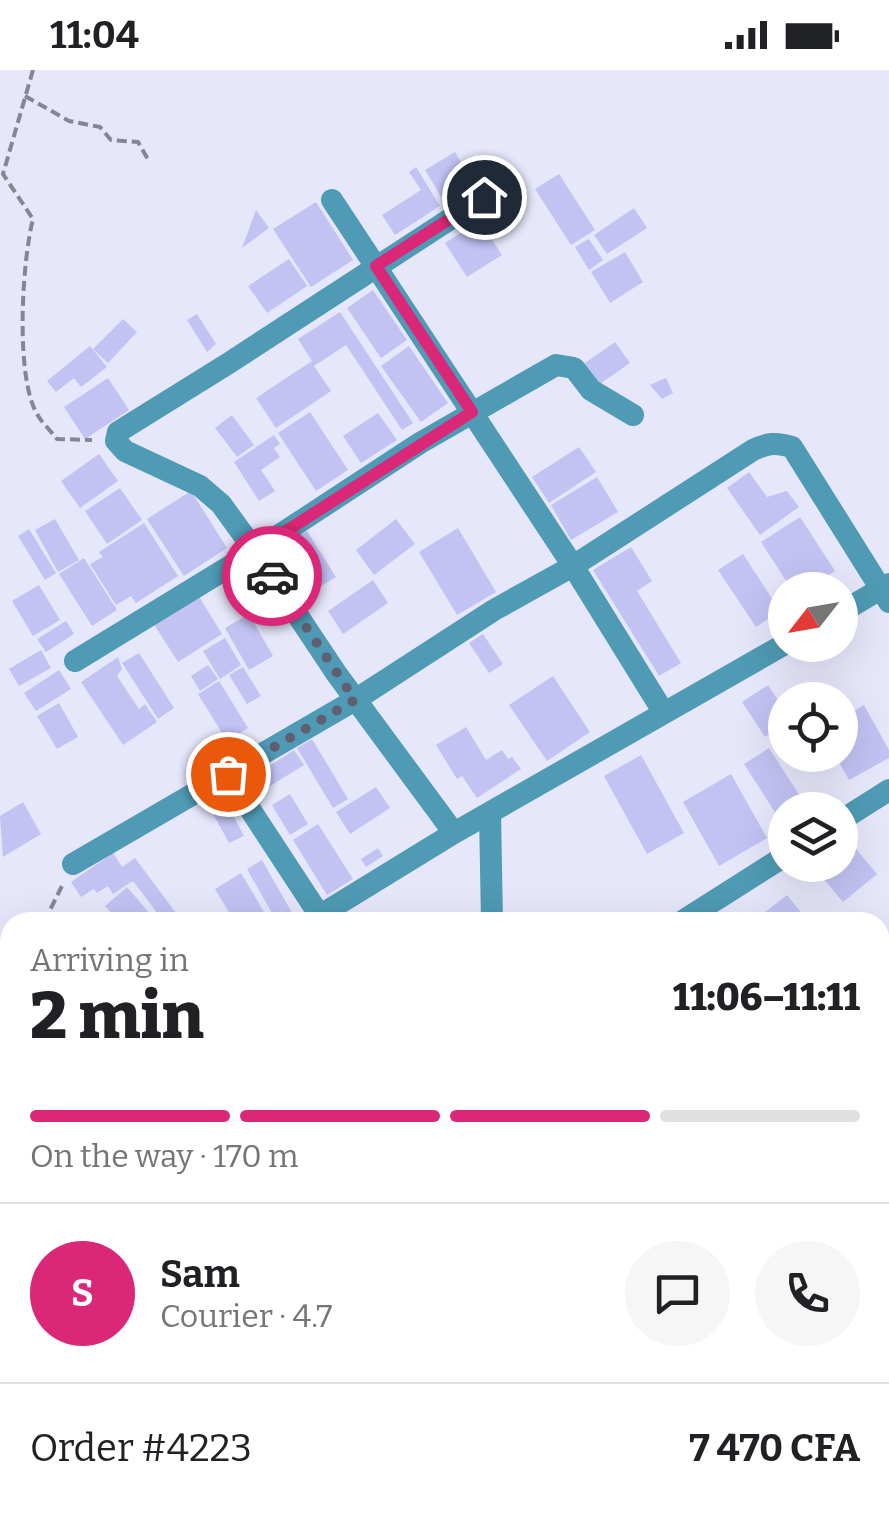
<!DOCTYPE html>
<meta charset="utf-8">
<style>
:root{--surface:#fff;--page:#f6f6f6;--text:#202124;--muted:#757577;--line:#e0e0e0;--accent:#db2777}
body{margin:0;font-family:Bitter,serif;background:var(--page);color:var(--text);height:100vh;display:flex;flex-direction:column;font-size:38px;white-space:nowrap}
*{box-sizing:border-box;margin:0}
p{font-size:32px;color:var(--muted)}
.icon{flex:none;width:55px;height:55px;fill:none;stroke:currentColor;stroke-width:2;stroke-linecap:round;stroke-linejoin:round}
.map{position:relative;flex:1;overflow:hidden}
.panel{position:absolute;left:0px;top:842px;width:890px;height:622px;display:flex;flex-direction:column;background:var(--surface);border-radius:30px 30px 0 0;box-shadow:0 10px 40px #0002}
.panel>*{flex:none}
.needle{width:65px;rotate:239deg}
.buttons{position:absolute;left:768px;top:502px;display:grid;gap:20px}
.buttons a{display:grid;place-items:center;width:90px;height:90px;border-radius:50%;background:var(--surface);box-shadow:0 10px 40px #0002;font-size:50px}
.pin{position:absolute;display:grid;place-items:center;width:85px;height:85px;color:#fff;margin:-42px;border:5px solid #fff;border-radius:50%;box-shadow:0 2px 10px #0007}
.courier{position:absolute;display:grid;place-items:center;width:100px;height:100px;margin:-50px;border:8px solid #db2777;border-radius:50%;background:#fff;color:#222;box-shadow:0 2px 12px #0007}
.summary em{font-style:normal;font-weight:800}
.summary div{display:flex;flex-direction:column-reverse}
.summary{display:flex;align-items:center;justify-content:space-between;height:170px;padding:0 30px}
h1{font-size:65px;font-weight:800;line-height:75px}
.bar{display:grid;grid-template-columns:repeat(4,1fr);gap:15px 10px;align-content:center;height:120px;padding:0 30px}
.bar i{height:12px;border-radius:8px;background:var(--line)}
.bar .active{background:var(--accent)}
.bar p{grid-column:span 4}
.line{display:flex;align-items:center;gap:25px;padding:0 30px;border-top:2px solid var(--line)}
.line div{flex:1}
.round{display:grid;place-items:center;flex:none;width:105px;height:105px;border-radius:52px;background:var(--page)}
.status{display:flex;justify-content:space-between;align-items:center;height:70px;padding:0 50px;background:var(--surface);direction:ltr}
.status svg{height:28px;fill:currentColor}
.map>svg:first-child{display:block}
.green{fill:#f5d2c3}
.building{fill:#c2c3f3}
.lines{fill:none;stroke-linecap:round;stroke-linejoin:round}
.path{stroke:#848597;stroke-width:4;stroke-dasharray:10 5;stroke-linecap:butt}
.street{stroke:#4f9ab4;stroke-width:22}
.done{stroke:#5f5f71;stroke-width:10;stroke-dasharray:0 18}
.route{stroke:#db2777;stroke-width:12}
</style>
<div class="status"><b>11:04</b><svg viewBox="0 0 49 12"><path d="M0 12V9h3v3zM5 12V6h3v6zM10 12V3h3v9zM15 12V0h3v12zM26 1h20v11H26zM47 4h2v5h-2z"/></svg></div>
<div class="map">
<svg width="889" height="1464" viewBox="0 0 889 1464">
<rect width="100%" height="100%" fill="#e6e7fb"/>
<path class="green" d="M889 897V1226L880 1210V906Z"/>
<path class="building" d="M455 82 476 117 446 135 425 100Z
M416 97 440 136 395 165 382 145 421 120 409 102Z
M559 104 595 160 571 175 535 119Z
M316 132 353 190 311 217 273 159Z
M634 138 647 158 607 184 594 165Z
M256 140 269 158 242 178Z
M488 146 497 160 489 165 502 185 467 207 445 173Z
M589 169 603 190 589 200 575 177Z
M625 182 643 212 610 233 591 202Z
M289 189 307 216 267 243 248 216Z
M373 220 407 270 381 288 347 238Z
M340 242 413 353 402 360 346 275 314 296 331 321 276 358 256 328 312 291 298 269Z
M197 244 216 274 207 282 187 250Z
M123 249 137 262 108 293 93 279Z
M615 272 630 293 597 316 582 295Z
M90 276 107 297 81 317 74 308 56 322 47 311Z
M409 276 448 333 421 352 381 296Z
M108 308 129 340 85 369 64 337Z
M666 308 673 323 662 329 650 315Z
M310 342 348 400 316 421 278 363Z
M378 343 397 370 361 393 343 366Z
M232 345 254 375 237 387 215 358Z
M274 365 280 374 274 378 280 387 261 400 275 421 259 431 234 392Z
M579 377 596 402 549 433 532 407Z
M99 384 118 411 80 438 61 411Z
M749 402 767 427 787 421 799 437 760 465 727 418Z
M597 407 618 442 571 470 551 435Z
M120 418 142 450 107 474 85 441Z
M191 421 227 478 184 506 147 449Z
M800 447 835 501 805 520H792L761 472Z
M55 449 79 490 58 502 35 460Z
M396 449 415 474 374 505 356 480Z
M144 453 178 506 136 533 131 526 116 535 90 494 103 487 99 482Z
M458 458 496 522 457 545 419 482Z
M29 459 56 503 45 510 18 466Z
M307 461 336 507 319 517 290 471Z
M631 477 652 511 637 521 681 593 659 606 593 500Z
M743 484 780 541 756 557 718 500Z
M84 488 117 540 92 556 59 504Z
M373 510 388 533 343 564 328 541Z
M39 515 60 550 33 566 12 531Z
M198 525 222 564 178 592 153 553Z
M249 544 273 586 249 600 225 558Z
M66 551 74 564 46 582 37 569Z
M483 564 503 594 489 603 469 573Z
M225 568 241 595 220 609 203 581Z
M41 580 51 598 19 616 9 599Z
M139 583 174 638 158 649 122 593Z
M118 587 122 599 117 606 139 639 145 634 157 652 123 675 81 612Z
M208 595 218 609 200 621 191 606Z
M243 597 261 626 247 634 229 605Z
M59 600 71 619 36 641 24 623Z
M553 606 590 662 547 691 509 635Z
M219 611 248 658 227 671 198 624Z
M768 615 785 641V654L765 667 742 632Z
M59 633 78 667 57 679 37 646Z
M864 635 889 680V688L849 710 835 685H840V649Z
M466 657 486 690 502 680 508 689 512 687 521 699 477 728 462 706 457 709 436 675Z
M312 669 348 729 333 738 297 678Z
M769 678 809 740H785V758L744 694Z
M294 680 304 695 267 718 257 704Z
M641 685 684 763 647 784 604 706Z
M731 704 767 768 719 796 683 732Z
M376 717 390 738 350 764 336 742Z
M290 724 308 754 290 765 272 735Z
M225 730 244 766 229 773 210 738Z
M23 732 41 764 3 787 0 746Z
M318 754 353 809 327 825 293 770Z
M846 767 877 804 843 832 812 795H840V772Z
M378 778 383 786 366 797 361 789Z
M113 783 122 797 135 788 176 843 164 852 133 811 113 824 108 816 97 823 94 819 81 827 71 812Z
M262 790 295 848 286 852H277L247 799Z
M241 803 270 852H235L215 819Z
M127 817 157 852H120L105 836Z
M787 825 809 852H767L761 845Z"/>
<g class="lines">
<path class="path" d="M33 0 3 104 33 149C22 192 15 306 37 344 42 353 51 361 57 369L92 370
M25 26 69 51 100 57 111 70 138 72 149 91
M44 852 62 816
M0 885 10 881
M0 994 10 1014
M0 1057 10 1056
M563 1455 571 1464"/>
<path class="street" d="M332 130 573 496 753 380C768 373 776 372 792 377L889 532
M840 543 889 514
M75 591 255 481 221 434 200 416 125 381 116 371 118 362 229 293 484 127
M227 704 320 846
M490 743 492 852
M840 751 889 720
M454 763 336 603 255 481 420 373 556 295 574 298 591 320 633 345
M73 794 355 630 494 540 573 496 664 643
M309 852 454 763 785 574
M681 852 785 786"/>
</g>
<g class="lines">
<path class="done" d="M228 704 355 630 272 506"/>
<path class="route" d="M272 506 255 481 472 342 376 196 484 127"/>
</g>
</svg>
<div class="buttons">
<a><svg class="needle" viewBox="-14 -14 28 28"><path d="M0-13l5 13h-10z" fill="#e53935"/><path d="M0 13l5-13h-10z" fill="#757577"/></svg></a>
<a><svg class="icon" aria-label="locate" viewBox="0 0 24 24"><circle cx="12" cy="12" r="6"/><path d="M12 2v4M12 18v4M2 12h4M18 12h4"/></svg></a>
<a><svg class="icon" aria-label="layers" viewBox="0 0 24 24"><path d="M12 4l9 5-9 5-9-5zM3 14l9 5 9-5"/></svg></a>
</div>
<div class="pin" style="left:228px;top:704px;background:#ea580c"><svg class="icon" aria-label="bag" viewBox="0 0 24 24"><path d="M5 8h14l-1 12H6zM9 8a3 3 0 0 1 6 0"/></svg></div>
<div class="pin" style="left:484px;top:127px;background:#1f2937"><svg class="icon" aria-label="home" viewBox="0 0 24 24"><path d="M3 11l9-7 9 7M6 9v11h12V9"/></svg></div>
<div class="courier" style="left:272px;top:506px"><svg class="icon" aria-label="car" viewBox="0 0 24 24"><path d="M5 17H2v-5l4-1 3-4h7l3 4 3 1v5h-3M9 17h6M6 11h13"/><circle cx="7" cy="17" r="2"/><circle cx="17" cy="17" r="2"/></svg></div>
<section class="panel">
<div class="summary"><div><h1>2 min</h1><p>Arriving in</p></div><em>11:06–11:11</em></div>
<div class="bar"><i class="active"></i><i class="active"></i><i class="active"></i><i></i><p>On the way · 170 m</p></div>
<div class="line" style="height:180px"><b class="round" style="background:var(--accent);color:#fff">S</b><div><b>Sam</b><p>Courier · 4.7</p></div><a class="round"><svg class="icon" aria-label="chat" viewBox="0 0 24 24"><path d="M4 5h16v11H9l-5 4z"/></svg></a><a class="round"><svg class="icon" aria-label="phone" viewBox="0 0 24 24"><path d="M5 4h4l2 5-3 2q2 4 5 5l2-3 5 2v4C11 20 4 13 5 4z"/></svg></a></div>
<div class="line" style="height:130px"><div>Order #4223</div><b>7 470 CFA</b></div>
</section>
</div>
